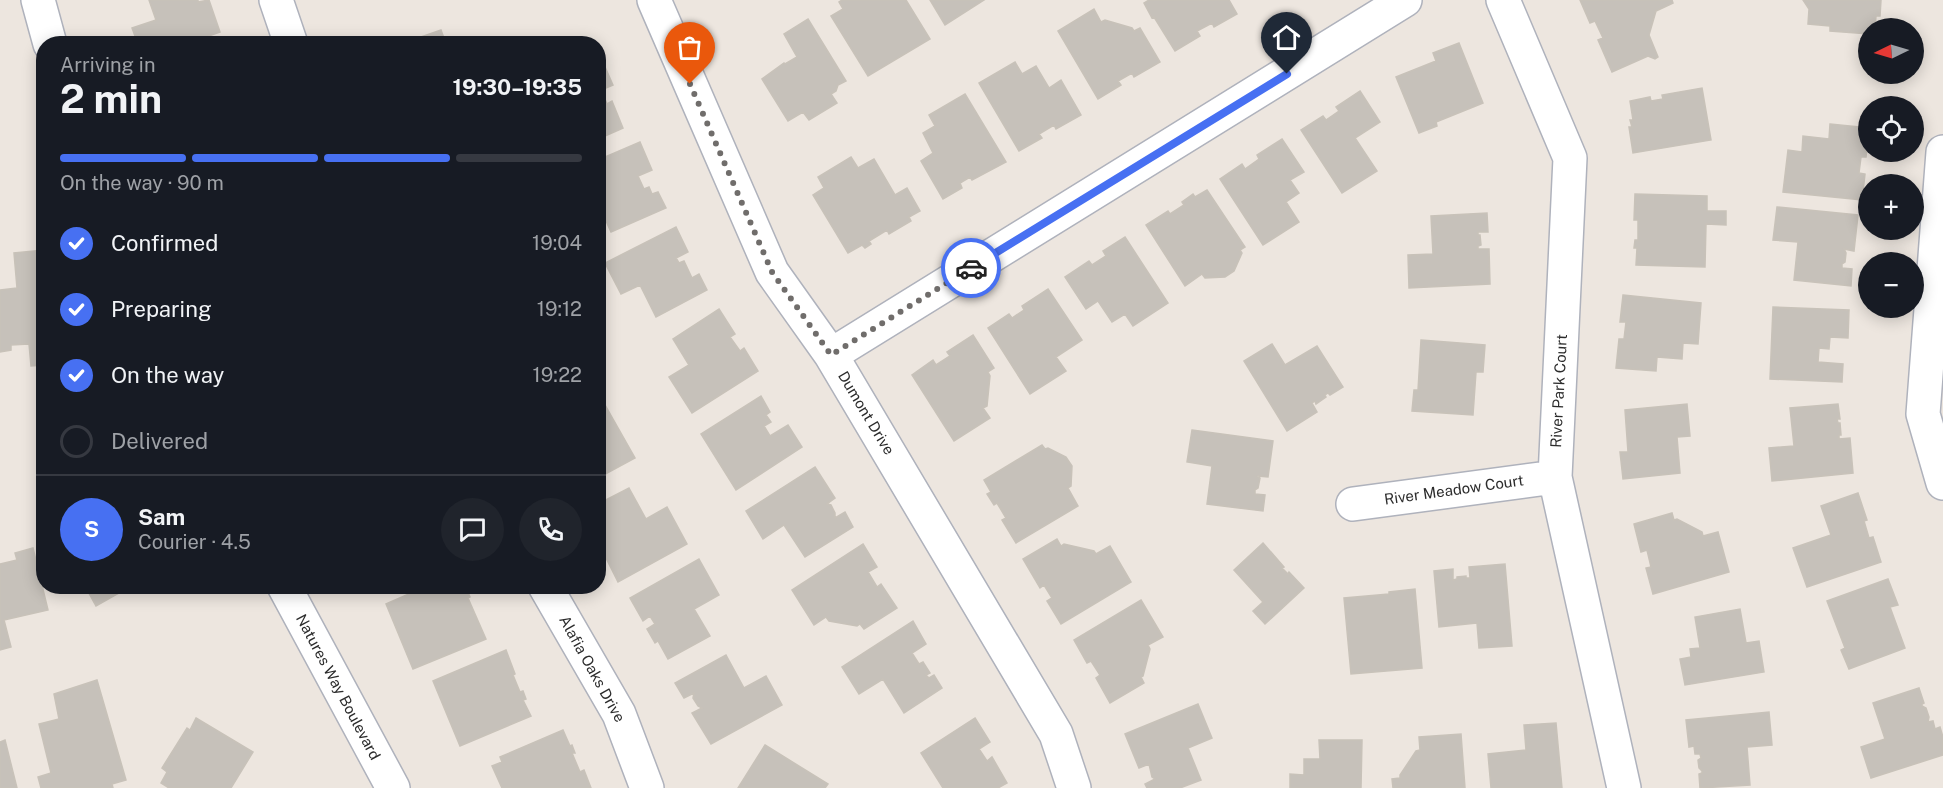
<!DOCTYPE html>
<meta charset="utf-8">
<style>
:root{--surface:#171b24;--page:#20242c;--text:#f1f3f6;--muted:#9ea1a6;--line:#363941;--accent:#4770f2}
body{margin:0;font-family:"Public Sans",sans-serif;background:var(--page);color:var(--text);height:100vh;display:flex;flex-direction:column;font-size:22px;white-space:nowrap}
*{box-sizing:border-box;margin:0}
p{font-size:20px;color:var(--muted)}
.icon{flex:none;width:33px;height:33px;fill:none;stroke:currentColor;stroke-width:2;stroke-linecap:round;stroke-linejoin:round}
.map{position:relative;flex:1;overflow:hidden}
.sheet{position:absolute;left:36px;top:36px;width:570px;height:558px;display:flex;flex-direction:column;background:var(--surface);border-radius:24px;box-shadow:0 3px 15px #0003}
.sheet>*{flex:none}
.needle{width:39px;rotate:265deg}
.buttons{position:absolute;left:1858px;top:18px;display:grid;gap:12px}
.buttons a{display:grid;place-items:center;width:66px;height:66px;border-radius:50%;background:var(--surface);box-shadow:0 3px 15px #0003;font-size:30px}
.pin{position:absolute;display:grid;place-items:center;width:51px;height:51px;color:#fff;margin:-62px -26px;border-radius:50% 50% 50% 0;rotate:-45deg;box-shadow:0 0 6px #0007}
.pin .icon{rotate:45deg}
.courier{position:absolute;display:grid;place-items:center;width:60px;height:60px;margin:-30px;border:4px solid #4770f2;border-radius:50%;background:#fff;color:#222;box-shadow:0 2px 8px #0007}
.headline em{font-style:normal;font-weight:700}
.headline div{display:flex;flex-direction:column-reverse}
.headline{display:flex;align-items:center;justify-content:space-between;height:102px;padding:0 24px}
h1{font-size:39px;font-weight:700;line-height:45px}
.bar{display:grid;grid-template-columns:repeat(4,1fr);gap:9px 6px;align-content:center;height:72px;padding:0 24px}
.bar i{height:8px;border-radius:4px;background:var(--line)}
.bar .active{background:var(--accent)}
.bar p{grid-column:span 4}
.line{display:flex;align-items:center;gap:15px;padding:0 24px;border-top:2px solid var(--line)}
.line div{flex:1}
.round{display:grid;place-items:center;flex:none;width:63px;height:63px;border-radius:32px;background:var(--page)}
ol{padding:0 24px;list-style:none}
li{display:flex;align-items:center;gap:18px;height:66px}
li p{margin-inline-start:auto}
li .icon{padding:6px;border-radius:50%;background:var(--accent);color:#fff;stroke-width:4}
li:last-child{color:var(--muted)}
li i{width:33px;height:33px;border:3px solid var(--line);border-radius:50%}
.map>svg:first-child{display:block}
.building{fill:#c6c1ba;stroke:#c8c2b9;stroke-width:1.5}
.lines{fill:none;stroke-linecap:round;stroke-linejoin:round}
.minor-casing{stroke:#afb2bc;stroke-width:36}
.minor{stroke:#fff;stroke-width:33}
.done{stroke:#706d6b;stroke-width:6;stroke-dasharray:0 10.8}
.route{stroke:#4770f2;stroke-width:8}
.labels{text-anchor:middle;stroke-width:4.5;stroke-linejoin:round;paint-order:stroke}
.street-label{font-size:15px;fill:#2c2c2c;stroke:#fff}
</style>
<div class="map">
<svg width="1943" height="788" viewBox="0 0 1943 788">
<rect width="100%" height="100%" fill="#ede6df"/>
<path class="building" d="M149 0H198V2L209 0 220 32 186 44H138L132 28 156 20Z
M842 0H906L930 39 868 76 831 16 843 9 839 2Z
M930 0H984L945 25Z
M1149 0H1229L1237 14 1214 27 1212 23 1197 31 1200 36 1175 51 1154 17 1152 18 1144 3Z
M1580 0H1672L1673 3 1656 11 1649 35 1658 57 1655 59 1648 56 1612 72 1598 40 1603 38 1595 21 1590 23Z
M1803 0H1881L1880 16H1876L1875 28H1869V34L1830 31V26L1808 24 1809 9Z
M1094 9 1101 22 1105 20 1132 28 1134 31 1140 28 1160 62 1134 77 1132 73 1118 81 1121 85 1098 99 1058 31Z
M808 19 846 81 838 85 836 91 831 94 837 103 809 120 803 112 788 121 762 79 784 63 785 64 797 57 784 34Z
M441 30 445 41 452 38 454 44H401Z
M1459 43 1483 103 1436 122 1437 126 1419 133 1396 77 1436 61 1433 53Z
M598 51 613 85 601 90 607 104 612 101 623 128 598 139Z
M1015 62 1022 74 1036 66 1049 88 1061 80 1081 115 1056 129 1054 125 1039 134 1042 138 1019 151 979 83Z
M1702 88 1711 140 1633 153 1629 127H1632L1630 120H1633L1630 101 1650 97 1651 101 1663 99 1662 95Z
M1360 91 1380 122 1355 138 1377 171 1342 193 1301 130 1323 116 1326 120 1339 111 1336 107Z
M965 94 1006 162 972 180 970 177 960 183 962 188 943 199 921 161 933 153 923 133 935 126 929 115Z
M1830 124 1869 128 1866 157H1861L1859 173 1865 174 1862 200 1783 192 1788 150 1802 152 1803 136 1829 139Z
M1282 139 1304 172 1290 180 1299 193 1286 202 1299 222 1263 245 1220 179 1242 164 1245 169 1259 159 1257 155Z
M640 142 652 170 638 176 644 189 649 187 652 194 658 192 666 208 611 232 598 203V160Z
M851 157 858 168 874 159 895 195 907 188 920 211 909 217 911 221 889 234 887 230 869 241 871 244 865 248 862 245 848 253 813 195 824 188 818 177Z
M1207 190 1245 247 1240 250 1242 253 1234 271 1225 277 1205 278 1202 274 1185 286 1146 225 1168 211 1170 214 1184 205 1182 202 1193 194 1195 197Z
M1635 194 1707 196V211H1726V225L1706 224 1705 267 1636 265 1637 248H1634L1635 240H1638V220H1634Z
M1777 207 1858 215 1854 251 1844 249 1846 253 1845 262 1842 264V268L1852 269 1851 286 1794 280 1798 242 1773 240Z
M1487 213 1488 232H1478V235H1480L1481 245 1478 246V249H1489L1490 284 1409 288 1408 255 1433 254 1431 216Z
M676 227 688 252 676 258 679 263 684 261 692 278 699 274 707 290 656 317 640 285 621 294 605 263Z
M1125 237 1168 303 1133 326 1125 314 1112 322 1098 301 1086 309 1065 277 1089 261 1092 265 1106 256 1103 251Z
M44 250V365L31 366 29 344 11 345V350L0 352V290L17 288 14 253Z
M1048 289 1082 340 1056 357 1066 371 1030 394 988 328 1009 314 1012 318 1024 310 1022 306Z
M1623 295 1701 303 1698 344 1683 343 1682 359 1657 357 1656 371 1616 368 1619 339H1624L1626 322H1620Z
M1773 307 1849 310 1848 338 1830 337 1829 349 1819 348 1818 362 1843 364 1842 382 1770 379Z
M719 309 735 334 730 337 740 351 744 348 758 371 692 413 669 377 689 365 673 339Z
M973 335 994 368 988 372 990 376 987 406 983 408 990 418 954 441 912 375 933 360 936 365 950 356 947 352Z
M1421 340 1485 345 1483 372H1476L1473 415 1412 411 1414 390H1418Z
M1272 344 1285 365 1317 346 1343 387 1330 395 1328 393 1325 395 1326 397 1316 404 1315 401 1312 403 1317 412 1287 431 1244 361Z
M600 396 635 458 598 478V397Z
M761 396 770 412 766 415 771 422 764 426 770 436 788 425 802 447 736 490 701 434Z
M1687 404 1690 436 1677 437 1680 473 1623 479 1620 452H1628L1625 410Z
M1838 404 1840 419H1837L1838 423H1840L1841 435H1839V439L1850 438 1853 473 1772 481 1769 448 1794 446 1790 408Z
M1192 430 1273 441 1268 477 1257 476 1260 478 1258 488 1255 490V494L1265 495 1263 511 1207 504 1212 466 1187 462Z
M1042 445 1045 449 1048 448 1066 457 1072 466 1071 486 1068 488 1078 506 1016 543 1002 520 1006 518 997 503 994 505 987 494 991 492 984 480Z
M815 467 835 498 827 504 831 505 835 513V518L845 512 853 527 805 557 784 525 763 539 746 511Z
M629 488 646 519 667 507 687 544 618 582 601 548 604 546 598 536V504Z
M1858 493 1867 520 1864 521 1869 538 1873 537 1881 562 1807 587 1793 548 1831 535 1821 506Z
M1672 513 1674 520 1677 519 1702 532 1703 536 1718 532 1729 572 1653 594 1646 568 1651 567 1647 550 1641 552 1634 524Z
M1057 539 1061 546 1064 544 1094 551 1096 554 1110 546 1131 582 1061 624 1047 601 1052 598 1044 585 1040 588 1023 559Z
M1263 543 1284 567 1282 568 1288 574 1289 572 1304 588 1265 624 1253 611 1263 602 1234 570Z
M863 544 877 567 868 572 877 587 881 584 897 608 864 629 860 624 857 626 829 621 826 617 814 625 792 590Z
M33 548 48 610 4 620 11 647 0 650V564L17 560 15 553Z
M699 559 719 595 694 609 710 636 668 659 658 641 655 643 647 629 655 624 650 616 643 621 630 598Z
M1505 564 1512 646 1479 648 1477 623 1439 627 1434 571 1453 569V580L1457 579V577L1466 576V578H1470L1469 567Z
M1888 579 1898 605 1890 607 1905 648 1849 669 1841 650 1845 648 1827 601Z
M85 586H115L119 593 96 606Z
M427 586H463L465 591 467 590 470 597 468 598 486 639 413 669 386 604Z
M1415 589 1422 668 1351 674 1344 598 1389 594V592Z
M1141 600 1163 637 1148 645 1150 649 1143 676 1141 677 1144 683 1110 703 1096 678 1100 675 1091 661 1087 663 1074 640Z
M1740 609 1746 643 1759 641 1764 672 1685 685 1680 659 1691 657 1690 649 1700 648 1695 617Z
M913 621 926 644 912 653 919 664 923 662 930 673 926 675 929 678 934 675 942 688 904 713 883 679 859 694 842 667Z
M506 650 515 674 513 675 520 692 523 691 526 699 523 700 531 716 460 746 433 681Z
M726 655 744 688 766 676 782 705 711 744 692 713 702 708 698 706 693 698 694 693 684 698 675 683Z
M97 680 126 780 112 784 113 788H41L38 777 51 773 39 724 59 719 54 694Z
M1919 688 1924 703 1922 704V706L1926 708 1929 717 1928 722 1933 721 1935 729 1940 727 1943 737V755L1871 778 1861 747 1885 739 1873 703Z
M1198 704 1212 738 1188 748 1201 780 1180 788H1147L1145 784 1155 779 1152 777 1149 764 1139 768 1125 734Z
M1769 712 1772 745 1747 747 1750 785 1700 788 1699 774 1702 773V771L1699 768 1698 760 1701 758 1700 754H1695L1694 746 1689 747 1686 720Z
M196 718 253 752 231 788H169L161 783 167 772 162 768 187 728 190 730Z
M975 718 990 742 979 749 987 761 992 757 1007 783 998 788H943L921 753Z
M1556 723 1562 788H1491L1488 754 1526 750 1524 725Z
M563 730 570 746 572 745 575 753H572L580 772 584 770 591 788H502L492 766 502 762 500 757Z
M1461 734 1465 788H1393L1392 779 1400 778V775L1416 751 1420 750 1419 737Z
M5 740 17 788H0V742Z
M1319 740H1362L1361 788H1290V774L1304 775V759H1320Z
M765 745 828 784 825 788H738Z"/>
<g class="lines">
<g class="minor-casing">
<path id="minor" d="M38 0 50 44
M276 0 291 44
M654 0 772 272 831 355 1056 734 1074 788
M1503 0 1570 158 1555 477 1624 788
M1943 152 1923 414 1943 483
M831 355 1405 0
M1353 504 1555 477
M284 586 393 788
M545 586 619 714 647 788"/>
</g>
<use href="#minor" class="minor"/>
</g>
<g class="lines">
<path class="done" d="M690 84 772 272 831 355 971 268"/>
<path class="route" d="M971 268 1287 74"/>
</g>
<g class="labels">
<g class="street-label">
<text transform="translate(1559 391) rotate(-87)" y="5">River Park Court</text>
<text transform="translate(866 413) rotate(59)" y="5">Dumont Drive</text>
<text transform="translate(1454 490) rotate(-8)" y="5">River Meadow Court</text>
<text transform="translate(592 669) rotate(61)" y="5">Alafia Oaks Drive</text>
<text transform="translate(338 687) rotate(62)" y="5">Natures Way Boulevard</text>
</g>
</g>
</svg>
<div class="buttons">
<a><svg class="needle" viewBox="-14 -14 28 28"><path d="M0-13l5 13h-10z" fill="#e53935"/><path d="M0 13l5-13h-10z" fill="#9ea1a6"/></svg></a>
<a><svg class="icon" aria-label="locate" viewBox="0 0 24 24"><circle cx="12" cy="12" r="6"/><path d="M12 2v4M12 18v4M2 12h4M18 12h4"/></svg></a>
<a>+</a>
<a>−</a>
</div>
<div class="pin" style="left:690px;top:84px;background:#ea580c"><svg class="icon" aria-label="bag" viewBox="0 0 24 24"><path d="M5 8h14l-1 12H6zM9 8a3 3 0 0 1 6 0"/></svg></div>
<div class="pin" style="left:1287px;top:74px;background:#1f2937"><svg class="icon" aria-label="home" viewBox="0 0 24 24"><path d="M3 11l9-7 9 7M6 9v11h12V9"/></svg></div>
<div class="courier" style="left:971px;top:268px"><svg class="icon" aria-label="car" viewBox="0 0 24 24"><path d="M5 17H2v-5l4-1 3-4h7l3 4 3 1v5h-3M9 17h6M6 11h13"/><circle cx="7" cy="17" r="2"/><circle cx="17" cy="17" r="2"/></svg></div>
<section class="sheet">
<div class="headline"><div><h1>2 min</h1><p>Arriving in</p></div><em>19:30–19:35</em></div>
<div class="bar"><i class="active"></i><i class="active"></i><i class="active"></i><i></i><p>On the way · 90 m</p></div>
<ol>
<li><svg class="icon" aria-label="check" viewBox="0 0 24 24"><path d="M5 12l5 5 9-10"/></svg>Confirmed<p>19:04</p></li>
<li><svg class="icon" aria-label="check" viewBox="0 0 24 24"><path d="M5 12l5 5 9-10"/></svg>Preparing<p>19:12</p></li>
<li><svg class="icon" aria-label="check" viewBox="0 0 24 24"><path d="M5 12l5 5 9-10"/></svg>On the way<p>19:22</p></li>
<li><i></i>Delivered</li>
</ol>
<div class="line" style="height:108px"><b class="round" style="background:var(--accent);color:#fff">S</b><div><b>Sam</b><p>Courier · 4.5</p></div><a class="round"><svg class="icon" aria-label="chat" viewBox="0 0 24 24"><path d="M4 5h16v11H9l-5 4z"/></svg></a><a class="round"><svg class="icon" aria-label="phone" viewBox="0 0 24 24"><path d="M5 4h4l2 5-3 2q2 4 5 5l2-3 5 2v4C11 20 4 13 5 4z"/></svg></a></div>
</section>
</div>
